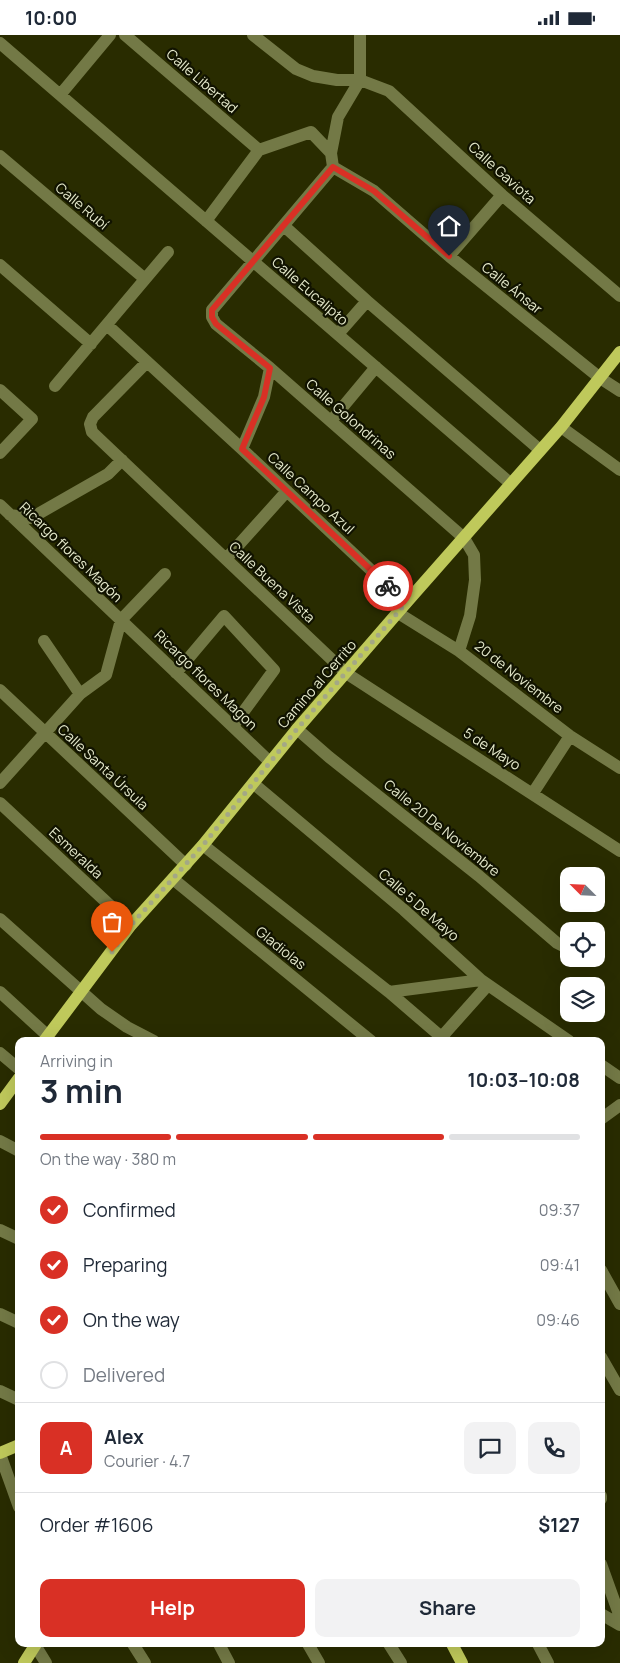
<!DOCTYPE html>
<meta charset="utf-8">
<style>
:root{--surface:#fff;--page:#f2f2f3;--text:#1f2937;--muted:#747a83;--line:#e0e1e3;--accent:#d93025}
body{margin:0;font-family:Manrope,sans-serif;background:var(--page);color:var(--text);height:100vh;display:flex;flex-direction:column;font-size:19px;white-space:nowrap}
*{box-sizing:border-box;margin:0}
p{font-size:16px;color:var(--muted)}
.icon{flex:none;width:28px;height:28px;fill:none;stroke:currentColor;stroke-width:2;stroke-linecap:round;stroke-linejoin:round}
.map{position:relative;flex:1;overflow:hidden}
.drawer{position:absolute;left:15px;top:1002px;width:590px;height:610px;display:flex;flex-direction:column;background:var(--surface);border-radius:10px;box-shadow:0 5px 20px #0002}
.drawer>*{flex:none}
.needle{width:32px;rotate:294deg}
.tools{position:absolute;left:560px;top:832px;display:grid;gap:10px}
.tools a{display:grid;place-items:center;width:45px;height:45px;border-radius:10px;background:var(--surface);box-shadow:0 5px 20px #0002;font-size:25px}
.pin{position:absolute;display:grid;place-items:center;width:42px;height:42px;color:#fff;margin:-51px -21px;border-radius:50% 50% 50% 0;rotate:-45deg;box-shadow:0 0 5px #0007}
.pin .icon{rotate:45deg}
.courier{position:absolute;display:grid;place-items:center;width:50px;height:50px;margin:-25px;border:4px solid #d93025;border-radius:50%;background:#fff;color:#222;box-shadow:0 1px 6px #0007}
.head em{font-style:normal;font-weight:700}
.head div{display:flex;flex-direction:column-reverse}
.head{display:flex;align-items:center;justify-content:space-between;height:85px;padding:0 25px}
h1{font-size:32px;font-weight:700;line-height:38px}
.bar{display:grid;grid-template-columns:repeat(4,1fr);gap:8px 5px;align-content:center;height:60px;padding:0 25px}
.bar i{height:6px;border-radius:4px;background:var(--line)}
.bar .current{background:var(--accent)}
.bar p{grid-column:span 4}
.line{display:flex;align-items:center;gap:12px;padding:0 25px;border-top:1px solid var(--line)}
.line div{flex:1}
.round{display:grid;place-items:center;flex:none;width:52px;height:52px;border-radius:10px;background:var(--page)}
ol{padding:0 25px;list-style:none}
li{display:flex;align-items:center;gap:15px;height:55px}
li p{margin-inline-start:auto}
li .icon{padding:5px;border-radius:50%;background:var(--accent);color:#fff;stroke-width:4}
li:last-child{color:var(--muted)}
li i{width:28px;height:28px;border:2px solid var(--line);border-radius:50%}
.button{display:flex;gap:10px;margin-top:auto;padding:10px 25px}
.button a{flex:1;height:58px;border-radius:10px;background:var(--accent);color:#fff;font-size:20px;font-weight:700;line-height:58px;text-align:center}
.button a+a{background:var(--page);color:var(--text)}
.status{display:flex;justify-content:space-between;align-items:center;height:35px;padding:0 25px;background:var(--surface);direction:ltr}
.status svg{height:14px;fill:currentColor}
.map>svg:first-child{display:block}
.lines{fill:none;stroke-linecap:round;stroke-linejoin:round}
.minor{stroke:#737946;stroke-width:12}
.major{stroke:#bfc95b;stroke-width:12}
.done{stroke:#a4a885;stroke-width:5;stroke-dasharray:0 9}
.route{stroke:#d93025;stroke-width:6}
.labels{text-anchor:middle;stroke-width:4.5;stroke-linejoin:round;paint-order:stroke}
.street-label{font-size:14px;fill:#e7ebcd;stroke:#111300}
</style>
<div class="status"><b>10:00</b><svg viewBox="0 0 49 12"><path d="M0 12V9h3v3zM5 12V6h3v6zM10 12V3h3v9zM15 12V0h3v12zM26 1h20v11H26zM47 4h2v5h-2z"/></svg></div>
<div class="map">
<svg width="620" height="1628" viewBox="0 0 620 1628">
<rect width="100%" height="100%" fill="#292c00"/>
<g class="lines">
<path class="minor" d="M125 0 259 115
M253 0 296 34 313 41 337 45H360L389 56 502 160 620 261
M360 0V45
M0 8 510 448
M360 45 338 82 331 118 333 132 212 275V282L216 289 270 333 464 503 474 520 475 545 470 581 459 616
M60 60 110 0
M0 121 145 244
M333 132 374 156 449 221 600 343 620 356
M206 186 259 115 311 97 331 118
M284 191 367 266 540 415
M449 221 502 160
M0 230 91 309
M107 290 242 414 406 568
M338 299 367 266
M147 327 93 382 90 389 92 397 346 638 620 816
M55 351 168 217
M0 355 32 384 0 418
M331 386 376 332
M561 392 620 435
M242 414 264 362 270 333
M0 470 270 727
M10 480 31 483 108 439 122 425
M226 524 287 456
M398 578 459 616 570 701 620 733
M44 606 80 659
M176 638 224 581 274 635 233 691
M0 655 186 830
M297 694 329 722 479 841 557 908 569 914
M0 748 80 659 106 640 121 585 165 539
M254 749 404 875 481 945 569 1006
M533 758 570 701
M0 768 131 890
M203 810 389 957 446 1006
M173 844 371 1006
M0 884 101 974 127 992 154 1006
M0 957 48 1001
M389 957 481 945
M438 1006 488 950
M0 1018 19 1034
M601 1030 620 1043
M601 1084 620 1070
M0 1106 19 1116
M0 1195 19 1204
M601 1235 620 1269
M0 1279 19 1288
M601 1322 620 1355
M0 1356 19 1365
M0 1419 19 1472
M601 1461V1464
M601 1529 620 1582
M601 1579 620 1590
M133 1609 145 1628
M219 1609 229 1628
M308 1609 319 1628
M389 1609 401 1628
M538 1609 548 1628
M35 1610 46 1628"/>
<path class="major" d="M44 1006 131 890 203 810 297 694 406 568 561 392 620 317
M0 1069 19 1043
M0 1418 19 1410
M452 1609 462 1628
M24 1628 36 1609"/>
</g>
<g class="lines">
<path class="done" d="M112 917 131 890 203 810 297 694 406 568 388 551"/>
<path class="route" d="M388 551 242 414 264 362 270 333 216 289 212 282V275L333 132 374 156 449 221"/>
</g>
<g class="labels">
<g class="street-label">
<text transform="translate(202 46) rotate(41)" y="5">Calle Libertad</text>
<text transform="translate(502 138) rotate(42)" y="5">Calle Gaviota</text>
<text transform="translate(82 171) rotate(40)" y="5">Calle Rubí</text>
<text transform="translate(512 253) rotate(39)" y="5">Calle Ánsar</text>
<text transform="translate(310 256) rotate(41)" y="5">Calle Eucalipto</text>
<text transform="translate(351 384) rotate(41)" y="5">Calle Golondrinas</text>
<text transform="translate(311 458) rotate(43)" y="5">Calle Campo Azul</text>
<text transform="translate(71 517) rotate(44)" y="5">Ricargo flores Magón</text>
<text transform="translate(272 547) rotate(43)" y="5">Calle Buena Vista</text>
<text transform="translate(519 642) rotate(38)" y="5">20 de Noviembre</text>
<text transform="translate(206 645) rotate(44)" y="5">Ricargo flores Magon</text>
<text transform="translate(317 649) rotate(-49)" y="5">Camino al Cerrito</text>
<text transform="translate(492 714) rotate(33)" y="5">5 de Mayo</text>
<text transform="translate(103 732) rotate(43)" y="5">Calle Santa Úrsula</text>
<text transform="translate(442 793) rotate(39)" y="5">Calle 20 De Noviembre</text>
<text transform="translate(76 818) rotate(43)" y="5">Esmeralda</text>
<text transform="translate(419 870) rotate(41)" y="5">Calle 5 De Mayo</text>
<text transform="translate(281 913) rotate(39)" y="5">Gladiolas</text>
</g>
</g>
</svg>
<div class="tools">
<a><svg class="needle" viewBox="-14 -14 28 28"><path d="M0-13l5 13h-10z" fill="#e53935"/><path d="M0 13l5-13h-10z" fill="#747a83"/></svg></a>
<a><svg class="icon" aria-label="locate" viewBox="0 0 24 24"><circle cx="12" cy="12" r="6"/><path d="M12 2v4M12 18v4M2 12h4M18 12h4"/></svg></a>
<a><svg class="icon" aria-label="layers" viewBox="0 0 24 24"><path d="M12 4l9 5-9 5-9-5zM3 14l9 5 9-5"/></svg></a>
</div>
<div class="pin" style="left:112px;top:917px;background:#ea580c"><svg class="icon" aria-label="bag" viewBox="0 0 24 24"><path d="M5 8h14l-1 12H6zM9 8a3 3 0 0 1 6 0"/></svg></div>
<div class="pin" style="left:449px;top:221px;background:#1f2937"><svg class="icon" aria-label="home" viewBox="0 0 24 24"><path d="M3 11l9-7 9 7M6 9v11h12V9"/></svg></div>
<div class="courier" style="left:388px;top:551px"><svg class="icon" aria-label="bike" viewBox="0 0 24 24"><circle cx="6" cy="16" r="4"/><circle cx="18" cy="16" r="4"/><path d="M6 16l4-8h5l3 8M10 8l3 8H6M13 5h3"/></svg></div>
<section class="drawer">
<div class="head"><div><h1>3 min</h1><p>Arriving in</p></div><em>10:03–10:08</em></div>
<div class="bar"><i class="current"></i><i class="current"></i><i class="current"></i><i></i><p>On the way · 380 m</p></div>
<ol>
<li><svg class="icon" aria-label="check" viewBox="0 0 24 24"><path d="M5 12l5 5 9-10"/></svg>Confirmed<p>09:37</p></li>
<li><svg class="icon" aria-label="check" viewBox="0 0 24 24"><path d="M5 12l5 5 9-10"/></svg>Preparing<p>09:41</p></li>
<li><svg class="icon" aria-label="check" viewBox="0 0 24 24"><path d="M5 12l5 5 9-10"/></svg>On the way<p>09:46</p></li>
<li><i></i>Delivered</li>
</ol>
<div class="line" style="height:90px"><b class="round" style="background:var(--accent);color:#fff">A</b><div><b>Alex</b><p>Courier · 4.7</p></div><a class="round"><svg class="icon" aria-label="chat" viewBox="0 0 24 24"><path d="M4 5h16v11H9l-5 4z"/></svg></a><a class="round"><svg class="icon" aria-label="phone" viewBox="0 0 24 24"><path d="M5 4h4l2 5-3 2q2 4 5 5l2-3 5 2v4C11 20 4 13 5 4z"/></svg></a></div>
<div class="line" style="height:65px"><div>Order #1606</div><b>$127</b></div>
<div class="button"><a>Help</a><a>Share</a></div>
</section>
</div>
